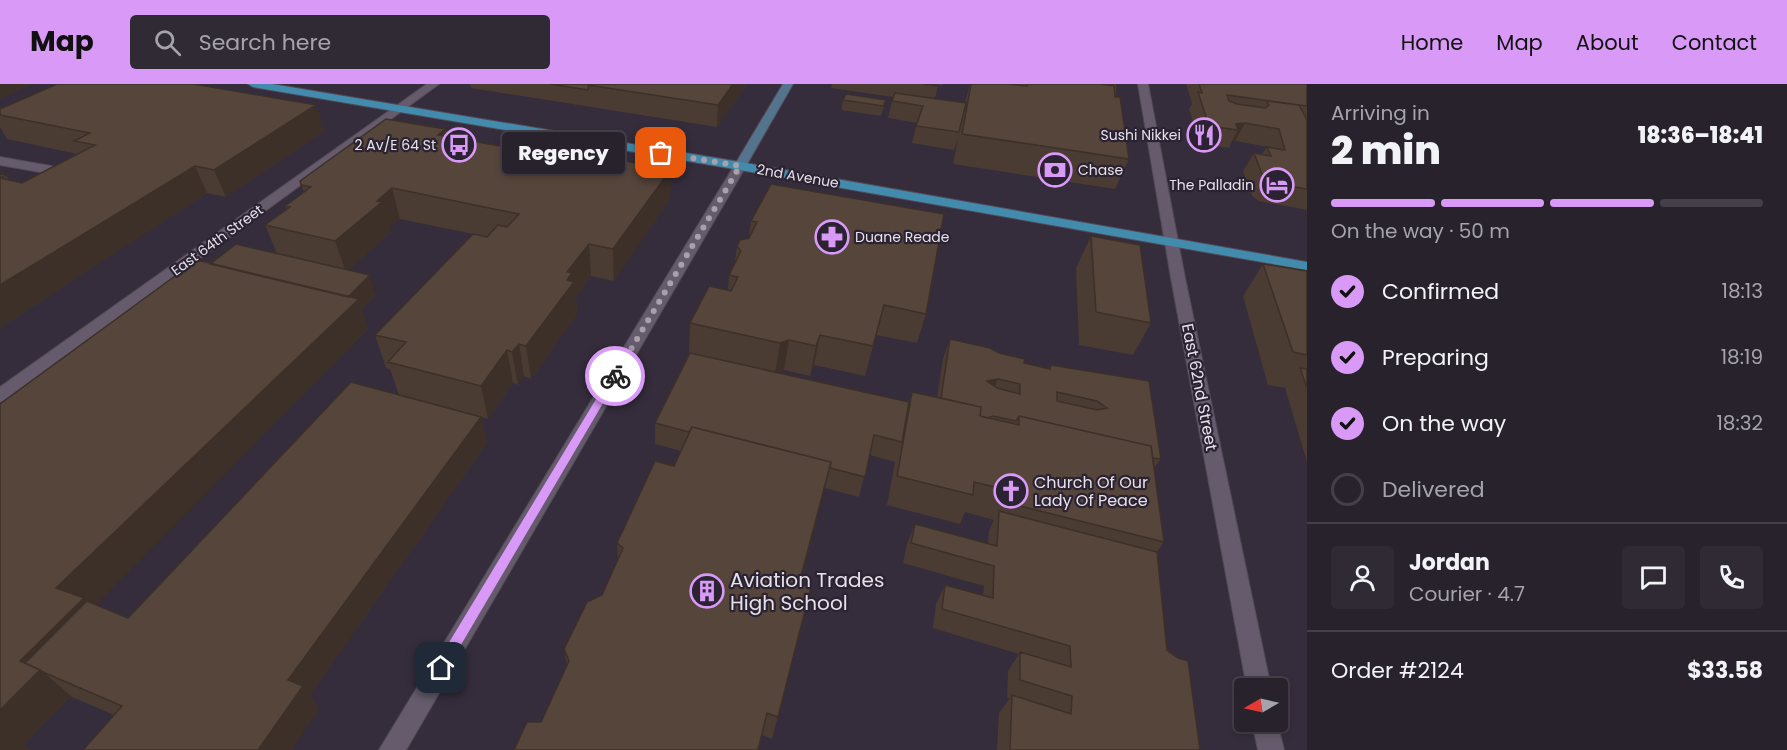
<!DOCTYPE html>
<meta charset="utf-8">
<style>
:root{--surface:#28222d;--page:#302a35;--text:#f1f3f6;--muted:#a5a4aa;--line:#443f49;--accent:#d99af7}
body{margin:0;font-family:Poppins,sans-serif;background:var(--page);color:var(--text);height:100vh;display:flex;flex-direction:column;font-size:22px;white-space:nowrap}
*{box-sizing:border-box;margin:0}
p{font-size:20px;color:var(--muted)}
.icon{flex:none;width:33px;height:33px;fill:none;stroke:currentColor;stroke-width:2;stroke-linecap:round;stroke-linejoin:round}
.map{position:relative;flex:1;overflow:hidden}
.details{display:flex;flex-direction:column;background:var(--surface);width:480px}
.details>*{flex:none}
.needle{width:39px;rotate:261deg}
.buttons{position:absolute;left:1234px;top:594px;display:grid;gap:12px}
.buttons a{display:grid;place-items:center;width:54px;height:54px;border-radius:6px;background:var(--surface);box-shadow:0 3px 9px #0003,0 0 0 2px var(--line);font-size:30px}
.pin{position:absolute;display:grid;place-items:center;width:51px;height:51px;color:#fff;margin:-26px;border-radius:12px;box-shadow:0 3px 9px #0006}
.courier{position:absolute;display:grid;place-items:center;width:60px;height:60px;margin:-30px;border:4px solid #d99af7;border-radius:50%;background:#fff;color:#222;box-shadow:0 2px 8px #0007}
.bubble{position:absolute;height:42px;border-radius:6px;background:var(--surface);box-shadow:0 3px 9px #0003,0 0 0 2px var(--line);font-size:20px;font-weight:800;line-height:42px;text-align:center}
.headline em{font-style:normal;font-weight:800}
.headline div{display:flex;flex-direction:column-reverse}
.headline{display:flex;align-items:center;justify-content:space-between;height:102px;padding:0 24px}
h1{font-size:39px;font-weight:800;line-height:45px}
.bar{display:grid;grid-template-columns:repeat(4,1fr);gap:9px 6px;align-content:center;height:72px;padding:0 24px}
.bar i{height:8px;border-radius:4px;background:var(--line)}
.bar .active{background:var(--accent)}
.bar p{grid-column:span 4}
.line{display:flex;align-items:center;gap:15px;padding:0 24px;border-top:2px solid var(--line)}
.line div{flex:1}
.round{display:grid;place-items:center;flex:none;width:63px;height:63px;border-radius:6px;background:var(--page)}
ol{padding:0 24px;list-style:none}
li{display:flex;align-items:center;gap:18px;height:66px}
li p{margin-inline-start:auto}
li .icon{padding:6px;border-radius:50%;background:var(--accent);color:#111;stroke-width:4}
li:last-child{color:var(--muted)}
li i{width:33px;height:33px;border:3px solid var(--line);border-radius:50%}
header{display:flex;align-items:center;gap:36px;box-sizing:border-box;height:84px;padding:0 30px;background:var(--accent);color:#111}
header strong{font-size:28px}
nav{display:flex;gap:33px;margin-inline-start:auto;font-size:21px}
.search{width:420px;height:54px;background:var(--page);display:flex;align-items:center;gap:15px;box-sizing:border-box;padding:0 21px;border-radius:6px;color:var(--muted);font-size:22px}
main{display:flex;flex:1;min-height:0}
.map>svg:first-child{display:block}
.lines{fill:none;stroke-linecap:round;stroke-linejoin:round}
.lane-casing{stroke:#514a56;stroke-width:2}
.street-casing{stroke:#514a56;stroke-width:2}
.secondary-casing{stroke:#514a56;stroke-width:2}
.primary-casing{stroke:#514a56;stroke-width:2}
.lane{fill:#655b6c;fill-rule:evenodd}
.street{fill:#655b6c;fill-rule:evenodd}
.secondary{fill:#54738c;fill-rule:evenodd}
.primary{fill:#438bad;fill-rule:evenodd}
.wall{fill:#4a3b33;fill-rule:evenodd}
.shaded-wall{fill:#3c3029}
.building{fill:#56453b;stroke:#3c3029;stroke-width:1.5;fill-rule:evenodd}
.route{fill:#d99af7}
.done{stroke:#a7a1ac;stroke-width:6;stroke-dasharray:0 10.8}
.labels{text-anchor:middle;stroke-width:4.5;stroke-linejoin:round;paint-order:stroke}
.far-poi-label{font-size:14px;fill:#e5e0e9;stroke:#2b2331;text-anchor:end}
.far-street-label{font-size:14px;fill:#e5e0e9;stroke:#2b2331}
.street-label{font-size:16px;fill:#e5e0e9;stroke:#2b2331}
.poi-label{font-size:16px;fill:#e5e0e9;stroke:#2b2331;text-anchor:start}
.near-poi-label{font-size:20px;fill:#e5e0e9;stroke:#2b2331;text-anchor:start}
</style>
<header>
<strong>Map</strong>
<div class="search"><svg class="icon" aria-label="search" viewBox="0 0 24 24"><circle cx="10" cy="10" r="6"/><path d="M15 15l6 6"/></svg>Search here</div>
<nav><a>Home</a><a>Map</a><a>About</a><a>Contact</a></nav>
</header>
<main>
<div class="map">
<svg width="1307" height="666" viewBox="0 0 1307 666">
<rect width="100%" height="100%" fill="#352d3c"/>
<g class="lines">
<g class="lane-casing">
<path id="lane" d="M0 73 68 85 74 89 68 93 0 81Z"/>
</g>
<g class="street-casing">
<path id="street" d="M427 0H439L6 316 0 318V303Z
M1138 0H1148L1185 194 1271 604H1247L1171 194Z
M740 78 746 82 406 666H379L734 82Z
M1252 638H1277L1284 666H1258Z"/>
</g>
<g class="secondary-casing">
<path id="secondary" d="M783 0H793L746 82 744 85H736L734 82Z"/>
</g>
<g class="primary-casing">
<path id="primary" d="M248 0H272L740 78 1307 178V186L740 86 253 3Z"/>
</g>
<use href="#lane" class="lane"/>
<use href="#street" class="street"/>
<use href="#secondary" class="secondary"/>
<use href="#primary" class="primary"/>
</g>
<path class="wall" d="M470 0H747L717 43 471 4Z
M832 0H942V2L938 1 935 15 965 19 970 0H1116L1117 8 1115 12 1129 75 1115 105 953 80 958 54 954 66 912 59 917 39 888 34 893 13 831 4Z
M1186 0H1307V126L1259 117 1252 112 1243 87 1254 69 1262 70 1267 63H1268L1235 57H1232L1229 64 1200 60 1189 25 1192 20Z
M843 16H886L881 32 841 26Z
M316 21 324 47 226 113 207 109 0 244V90L6 91 9 96 22 99 77 70 7 55 0 43V25Z
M445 45 447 53 597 79 671 85 670 115 614 197 591 192 576 213 577 230 531 295 524 292 518 301 513 299 488 335 481 333 487 359 310 611 319 625 291 666H83L114 631 70 612H71L24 661 31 666H0L210 180 277 170 265 141 286 126 285 122 304 108 300 97ZM400 135 473 150 375 251 386 284 390 285 399 311 128 534 95 521 368 245 362 225 376 211 348 186 391 148 389 144Z
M771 100 926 230 917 259 876 251 865 292 814 281 810 292 784 286 778 288 909 318 912 308 937 313 943 275 950 255 999 269 1024 279 1049 284 1051 281 1149 297 1161 375 1154 384 1164 458 1157 468 1167 566 1200 666H997L999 629 1010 614H1007L1008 587 1019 570 933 544 936 520 945 501 983 511 984 502 903 479 907 460 915 440 988 459 989 447 994 436 965 428 960 440 887 421 895 378 870 371 859 413 825 404 800 500 811 503 772 655 762 651 758 666H514L541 638 567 581 564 565 602 511 618 477 617 459 674 382 681 367 655 360V339L689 269 690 239 728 206 729 191 735 178 737 162 749 154 751 137Z
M1091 152 1151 239 1133 271 1079 261 1076 184Z
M1263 180 1307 187V378L1285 304 1268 301 1243 212Z"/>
<path class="shaded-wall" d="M0 0H34L0 15Z
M733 0H747L717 43 718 21Z
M316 21 324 47 226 113 214 86Z
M1245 39 1235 57H1232L1238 46 1236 40Z
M445 45 451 74 438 51Z
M195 82 207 109 0 244V201Z
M671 85 670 115 614 197 613 165Z
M392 104 400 135 389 144 391 148 346 188 335 157 377 117Z
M589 160 591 192 576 213 577 230 531 295 526 262 567 188Z
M370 191 376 211 362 225 368 245 93 524 43 588 71 612 24 661 31 666H0V626L20 577 56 504 340 219Z
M820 251 814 281 810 292 816 262Z
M789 256 784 286 775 289 780 259Z
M519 260 524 292 518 301 512 268Z
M507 266 513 299 488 335 481 302Z
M998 295 989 315 987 297Z
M481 333 487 359 310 611 319 625 291 666H258L288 596Z
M831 378 825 404 793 525 799 500Z"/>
<path class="building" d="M57 0H194L316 21 214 86 195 82 0 201V90L6 91 0 94 22 99 95 61 74 57 90 49 0 31V25Z
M550 0H589L588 6Z
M589 0H733L718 21 588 1Z
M923 0H938V2Z
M971 0H1010L1027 2V0H1101L1114 2 1115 13H1120L1129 75 962 50Z
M1101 0H1116L1117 8H1115L1114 2Z
M1199 0H1307V22L1227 11 1229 17 1237 20 1265 24 1269 21 1266 17 1299 21 1307 36V105L1271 99 1263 93 1254 69 1271 72 1267 63 1285 66 1279 45 1245 39 1236 40 1238 46 1209 42 1198 8 1202 9Z
M895 9 966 19 959 48 916 42 923 22 892 17Z
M846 10 886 16 883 22 843 16Z
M386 35 445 45 438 51 597 79 602 73 671 85 613 165 589 160 567 188 572 189 567 196 574 198 526 262 519 260 512 268 507 266 481 302 388 278 406 258 375 251 473 150 487 153 498 141 507 143 519 130 392 104 377 117 382 118 335 157 265 141 290 123 285 122 311 103 301 101 300 97Z
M771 100 944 130 926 230 884 221 873 262 820 251 816 262 789 256 780 259 690 239 709 202 731 207 738 193 729 191 741 167 737 162 740 156 749 154 757 138 751 137Z
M1091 152 1140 161 1151 239 1096 228Z
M236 160 370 191 348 213 210 180Z
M197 176 359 215 56 504 84 514 20 577 40 586 0 626V320Z
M1263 180 1307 187V271L1293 268Z
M950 255 990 264 999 269 1025 275 1024 279 1050 285 1051 281 1149 297 1161 375 1153 374 1151 362 1019 332 1016 337 993 332 987 334 980 332 981 323 941 314ZM998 295 1020 300V310L997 304 987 297ZM1057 308 1097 317 1107 324 1097 326 1057 317Z
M690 269 909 318 902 358 874 351 865 393 830 384 831 378 692 343 689 348 655 339Z
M1300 284 1307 285V304Z
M351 298 481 333 288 596 303 602 258 666H83L122 622 43 588 40 586 25 579 87 517 128 534Z
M912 308 981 323 980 332 1019 341V332L1151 362 1164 458 1020 422V409L974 398 973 411 897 392Z
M692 343 831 378 799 500 811 503 778 633 767 629 758 666H514L527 638H541L569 577 564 565 587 518 602 511 623 464 617 459 655 377 674 382Z
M999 427 1157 468 1167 566 1178 574 1188 577 1200 666H1010L1012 611 1071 630 1072 612 1020 596V568L1071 583 1070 562 942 525 945 501 993 514 994 482 911 459 915 440 997 462Z"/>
<path class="route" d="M615 289 619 292 445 588H436L434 584 436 580 610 292Z"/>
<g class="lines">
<path class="done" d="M615 292 740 82 661 69"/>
</g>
<defs>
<g id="restaurant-ring" transform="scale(1.725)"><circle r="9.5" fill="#2b2331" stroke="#d99af7" stroke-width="1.5"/><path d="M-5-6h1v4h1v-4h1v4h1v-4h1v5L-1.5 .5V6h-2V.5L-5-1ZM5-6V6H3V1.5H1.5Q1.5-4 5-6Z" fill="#d99af7"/></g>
<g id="bus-ring" transform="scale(1.725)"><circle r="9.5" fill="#2b2331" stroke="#d99af7" stroke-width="1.5"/><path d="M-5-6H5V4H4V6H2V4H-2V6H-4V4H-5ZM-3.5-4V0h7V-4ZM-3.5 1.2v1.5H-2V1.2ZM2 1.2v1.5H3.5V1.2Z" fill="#d99af7"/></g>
<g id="bank-ring" transform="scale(1.725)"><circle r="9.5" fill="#2b2331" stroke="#d99af7" stroke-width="1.5"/><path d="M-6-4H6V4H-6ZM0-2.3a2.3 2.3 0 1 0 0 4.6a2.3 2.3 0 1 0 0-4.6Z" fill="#d99af7"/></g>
<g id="hotel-ring" transform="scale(1.725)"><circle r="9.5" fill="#2b2331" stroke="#d99af7" stroke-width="1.5"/><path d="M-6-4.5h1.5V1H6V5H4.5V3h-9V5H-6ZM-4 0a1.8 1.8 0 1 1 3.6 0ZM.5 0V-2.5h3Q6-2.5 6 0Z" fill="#d99af7"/></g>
<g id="pharmacy-ring" transform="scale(1.725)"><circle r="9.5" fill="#2b2331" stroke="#d99af7" stroke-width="1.5"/><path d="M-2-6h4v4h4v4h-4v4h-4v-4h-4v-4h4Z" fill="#d99af7"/></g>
<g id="church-ring" transform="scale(1.725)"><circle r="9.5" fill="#2b2331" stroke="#d99af7" stroke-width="1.5"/><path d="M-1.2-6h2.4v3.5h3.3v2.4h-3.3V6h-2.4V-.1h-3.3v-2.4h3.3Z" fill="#d99af7"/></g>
<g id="building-ring" transform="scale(1.725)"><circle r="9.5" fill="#2b2331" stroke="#d99af7" stroke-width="1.5"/><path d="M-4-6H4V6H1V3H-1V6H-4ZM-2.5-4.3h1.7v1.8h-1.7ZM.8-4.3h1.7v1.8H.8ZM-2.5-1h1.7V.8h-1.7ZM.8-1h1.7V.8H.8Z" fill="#d99af7"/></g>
</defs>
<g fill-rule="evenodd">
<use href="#restaurant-ring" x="1204" y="51"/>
<use href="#bus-ring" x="459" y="61"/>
<use href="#bank-ring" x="1055" y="86"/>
<use href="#hotel-ring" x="1277" y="101"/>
<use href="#pharmacy-ring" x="832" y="153"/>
<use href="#church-ring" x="1011" y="407"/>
<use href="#building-ring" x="707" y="507"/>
</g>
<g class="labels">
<g class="far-poi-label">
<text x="1181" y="56">Sushi Nikkei</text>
<text x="436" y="66">2 Av/E 64 St</text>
<text x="1078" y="91" text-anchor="start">Chase</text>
<text x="1254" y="106">The Palladin</text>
<text x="855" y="158" text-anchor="start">Duane Reade</text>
</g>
<g class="far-street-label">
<text transform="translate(798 92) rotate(10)" y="5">2nd Avenue</text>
<text transform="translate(217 156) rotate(-36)" y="5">East 64th Street</text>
</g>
<g class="street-label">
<text transform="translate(1200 303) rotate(79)" y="6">East 62nd Street</text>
</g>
<g class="poi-label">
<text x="1034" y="404">Church Of Our<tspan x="1034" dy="18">Lady Of Peace</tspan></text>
</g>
<g class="near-poi-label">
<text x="730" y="503">Aviation Trades<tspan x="730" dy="23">High School</tspan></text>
</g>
</g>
</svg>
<div class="buttons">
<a><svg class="needle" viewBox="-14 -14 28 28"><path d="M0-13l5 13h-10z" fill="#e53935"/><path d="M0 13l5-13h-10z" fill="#a5a4aa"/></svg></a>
</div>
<div class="pin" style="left:661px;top:69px;background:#ea580c"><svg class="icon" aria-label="bag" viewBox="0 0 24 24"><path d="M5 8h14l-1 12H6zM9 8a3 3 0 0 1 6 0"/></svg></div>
<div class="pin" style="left:441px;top:584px;background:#1f2937"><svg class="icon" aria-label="home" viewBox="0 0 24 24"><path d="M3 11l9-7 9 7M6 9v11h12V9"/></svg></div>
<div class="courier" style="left:615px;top:292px"><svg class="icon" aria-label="bike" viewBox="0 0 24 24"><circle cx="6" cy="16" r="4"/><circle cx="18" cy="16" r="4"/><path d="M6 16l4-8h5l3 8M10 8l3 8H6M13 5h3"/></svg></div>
<div class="bubble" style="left:502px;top:48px;width:123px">Regency</div>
</div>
<section class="details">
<div class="headline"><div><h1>2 min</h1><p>Arriving in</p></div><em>18:36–18:41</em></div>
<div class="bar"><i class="active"></i><i class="active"></i><i class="active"></i><i></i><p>On the way · 50 m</p></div>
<ol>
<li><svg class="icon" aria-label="check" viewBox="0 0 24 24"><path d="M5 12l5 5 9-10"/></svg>Confirmed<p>18:13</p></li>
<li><svg class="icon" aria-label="check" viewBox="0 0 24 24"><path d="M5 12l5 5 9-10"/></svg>Preparing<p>18:19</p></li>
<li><svg class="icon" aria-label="check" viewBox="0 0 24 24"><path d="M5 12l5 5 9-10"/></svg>On the way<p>18:32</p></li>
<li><i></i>Delivered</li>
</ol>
<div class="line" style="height:108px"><a class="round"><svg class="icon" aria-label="person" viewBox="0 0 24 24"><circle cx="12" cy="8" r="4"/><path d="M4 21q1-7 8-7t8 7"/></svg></a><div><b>Jordan</b><p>Courier · 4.7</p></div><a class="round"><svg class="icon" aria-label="chat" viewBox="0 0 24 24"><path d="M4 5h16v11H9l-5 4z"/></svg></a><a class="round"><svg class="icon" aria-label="phone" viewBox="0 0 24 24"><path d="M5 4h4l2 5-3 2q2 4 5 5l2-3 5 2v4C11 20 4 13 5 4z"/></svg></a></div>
<div class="line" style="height:78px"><div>Order #2124</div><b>$33.58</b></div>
</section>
</main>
